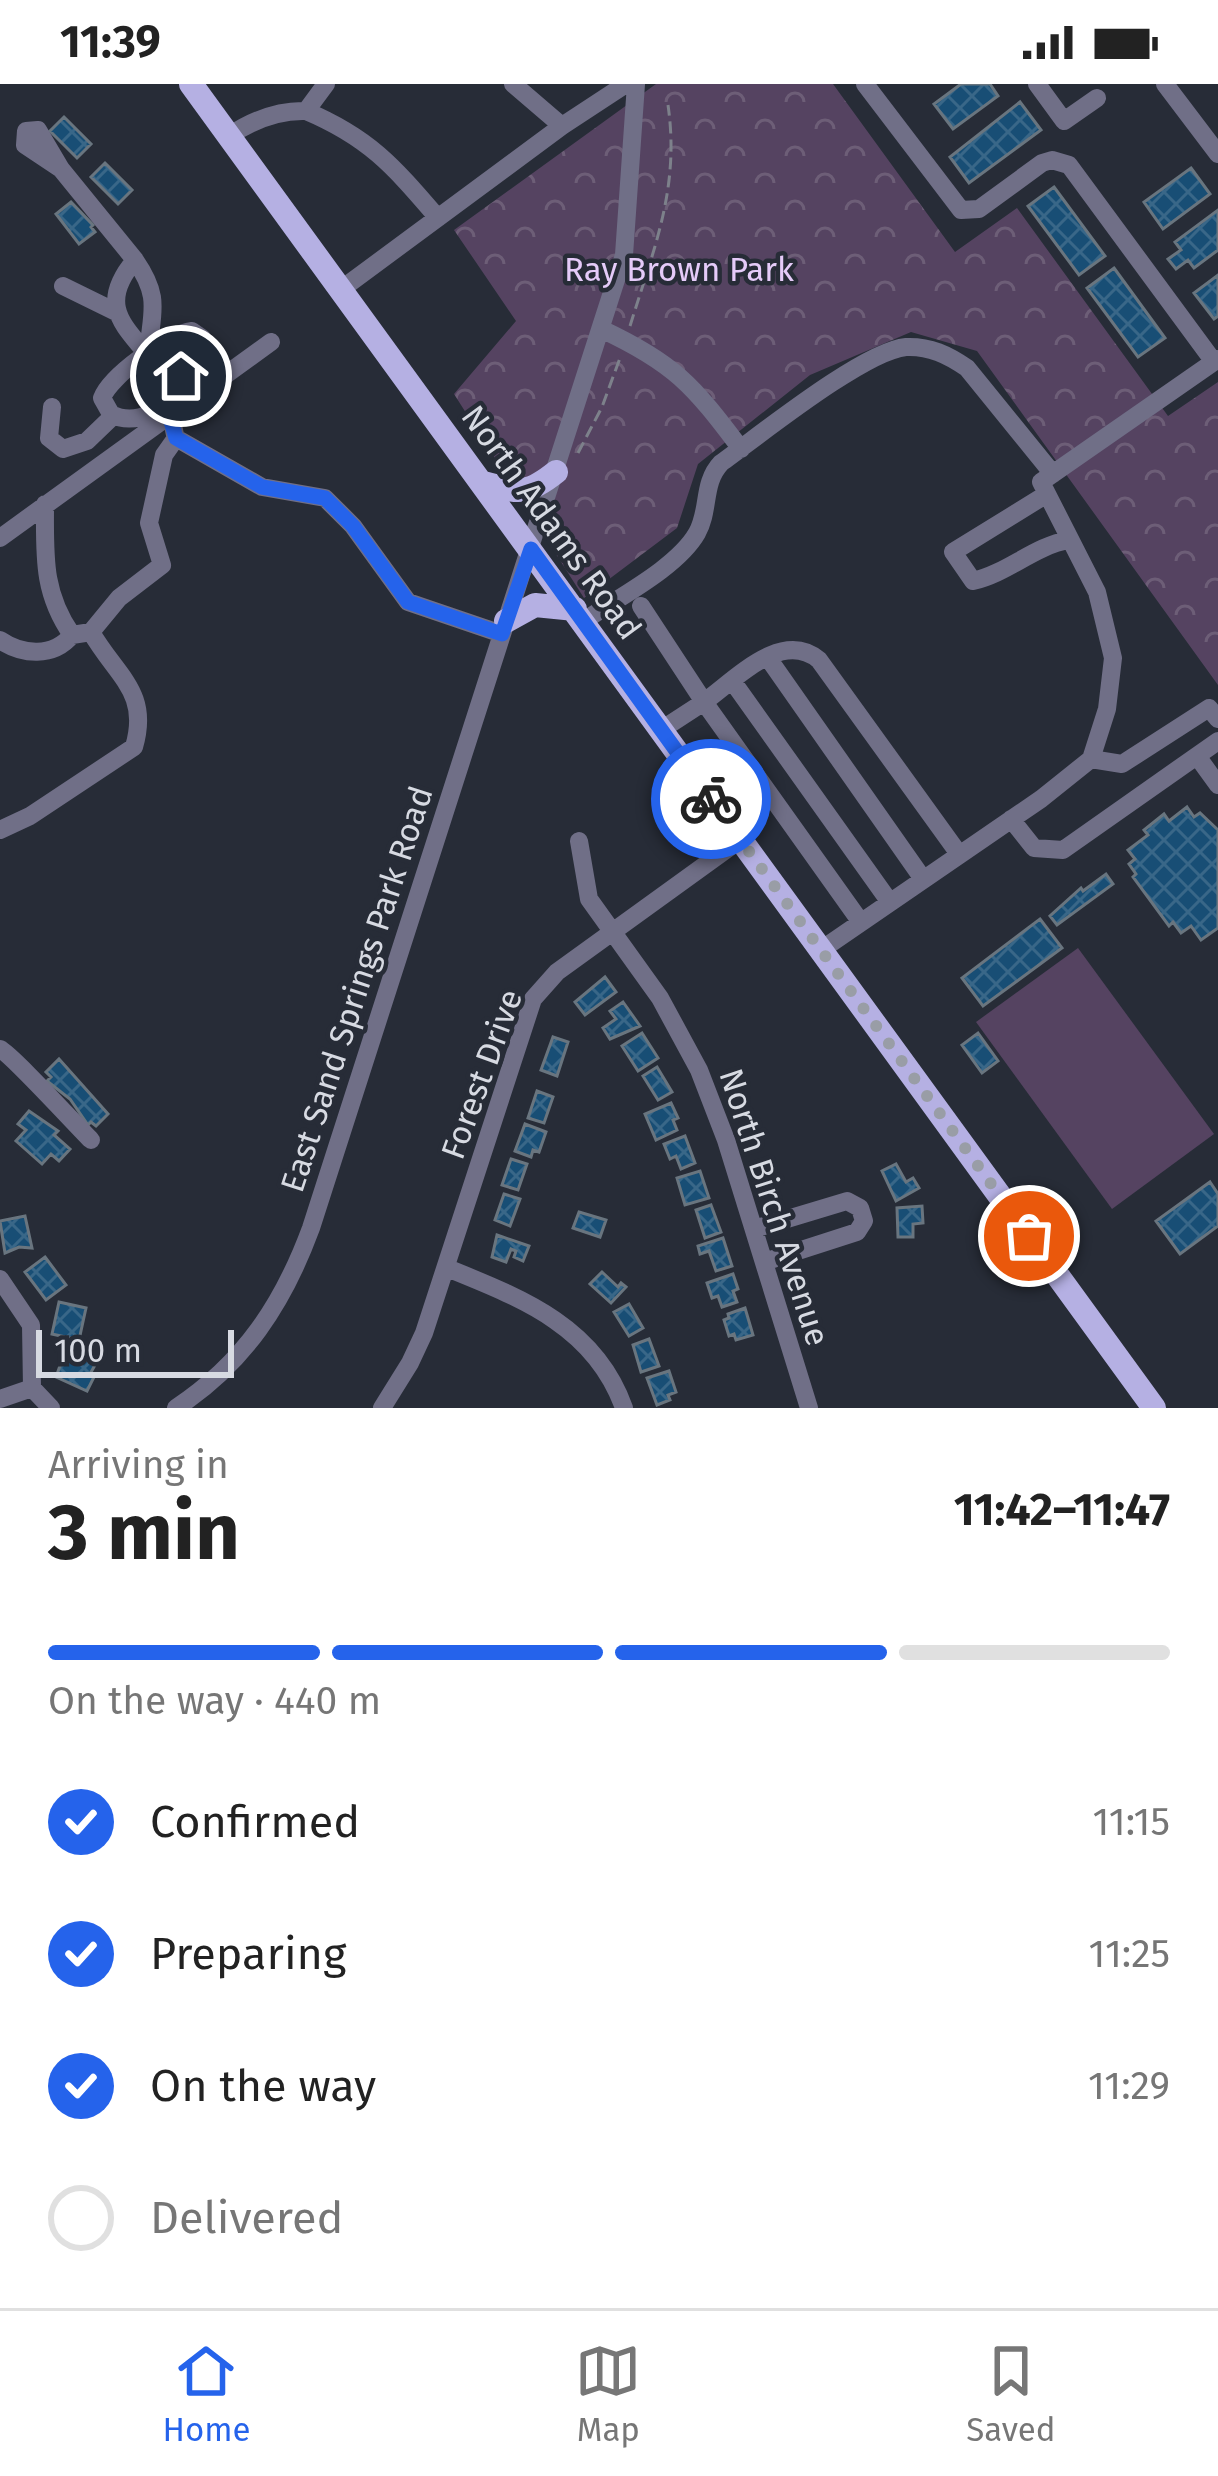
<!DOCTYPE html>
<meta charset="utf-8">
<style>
:root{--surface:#fff;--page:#f2f2f2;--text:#222;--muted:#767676;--line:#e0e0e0;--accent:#2563eb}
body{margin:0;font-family:"Fira Sans",sans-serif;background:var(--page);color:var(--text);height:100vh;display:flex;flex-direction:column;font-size:45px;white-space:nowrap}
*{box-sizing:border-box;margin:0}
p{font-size:39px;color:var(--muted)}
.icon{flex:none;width:66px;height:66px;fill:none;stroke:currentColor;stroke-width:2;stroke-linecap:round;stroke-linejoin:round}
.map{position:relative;height:1324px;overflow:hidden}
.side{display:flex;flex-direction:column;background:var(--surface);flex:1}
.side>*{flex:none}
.scale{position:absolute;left:36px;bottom:30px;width:198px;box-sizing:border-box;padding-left:12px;border:6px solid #d7dae2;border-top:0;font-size:33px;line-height:42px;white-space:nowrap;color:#d7dae2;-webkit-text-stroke:9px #272c37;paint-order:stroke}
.pin{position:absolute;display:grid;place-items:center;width:102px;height:102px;color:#fff;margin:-51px;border:6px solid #fff;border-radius:50%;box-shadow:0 3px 12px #0007}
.courier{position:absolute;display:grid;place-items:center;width:120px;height:120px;margin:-60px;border:9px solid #2563eb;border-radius:50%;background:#fff;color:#222;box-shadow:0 3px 15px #0007}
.head em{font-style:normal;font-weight:700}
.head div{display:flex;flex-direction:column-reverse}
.head{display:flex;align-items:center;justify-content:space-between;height:204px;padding:0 48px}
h1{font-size:78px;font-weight:700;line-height:90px}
.bar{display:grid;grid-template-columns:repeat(4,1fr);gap:18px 12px;align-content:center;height:144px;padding:0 48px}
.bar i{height:15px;border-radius:9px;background:var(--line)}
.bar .selected{background:var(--accent)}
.bar p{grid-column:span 4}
ol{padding:0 48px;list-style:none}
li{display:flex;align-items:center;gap:36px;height:132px}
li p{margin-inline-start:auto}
li .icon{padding:12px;border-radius:50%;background:var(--accent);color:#fff;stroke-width:4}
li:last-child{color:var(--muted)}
li i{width:66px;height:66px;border:6px solid var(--line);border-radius:50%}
.status{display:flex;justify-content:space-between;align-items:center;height:84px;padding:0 60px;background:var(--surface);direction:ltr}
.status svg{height:33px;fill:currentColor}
.dock{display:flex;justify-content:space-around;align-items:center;height:168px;border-top:3px solid var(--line);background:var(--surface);font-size:33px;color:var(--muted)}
.dock a{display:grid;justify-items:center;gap:6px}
.dock .selected{color:var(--accent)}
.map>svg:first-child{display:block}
.park{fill:url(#park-crowns)}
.pitch{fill:#554361}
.building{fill:url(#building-cross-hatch);stroke:#69757f;stroke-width:3}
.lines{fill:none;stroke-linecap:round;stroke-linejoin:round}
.path{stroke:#7d818b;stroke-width:3;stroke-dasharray:12 6;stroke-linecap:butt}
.minor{stroke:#706f87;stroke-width:18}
.major{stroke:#b5b0e3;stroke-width:24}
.done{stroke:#999da6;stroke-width:12;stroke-dasharray:0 21.6}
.route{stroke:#2563eb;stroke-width:15}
.labels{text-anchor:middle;stroke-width:9;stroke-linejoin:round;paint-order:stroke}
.park-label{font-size:33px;fill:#e5cbf9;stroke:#272c37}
.street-label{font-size:33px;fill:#d7dae2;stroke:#272c37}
</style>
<div class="status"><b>11:39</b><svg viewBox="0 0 49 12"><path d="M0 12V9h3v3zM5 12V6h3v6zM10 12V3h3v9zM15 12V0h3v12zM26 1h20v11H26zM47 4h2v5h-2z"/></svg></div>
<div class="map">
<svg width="1218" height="1324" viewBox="0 0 1218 1324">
<defs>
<pattern id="park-crowns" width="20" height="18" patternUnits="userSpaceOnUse" patternTransform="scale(3)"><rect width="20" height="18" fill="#554361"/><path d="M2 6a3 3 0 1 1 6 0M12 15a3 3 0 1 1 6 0" fill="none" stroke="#6d5e77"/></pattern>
<pattern id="building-cross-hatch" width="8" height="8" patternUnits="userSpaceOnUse" patternTransform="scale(3)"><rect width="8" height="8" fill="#184e75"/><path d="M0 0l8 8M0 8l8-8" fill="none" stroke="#396788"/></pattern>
</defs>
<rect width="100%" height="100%" fill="#272c37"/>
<path class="park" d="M656 0H833L955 168 1017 124 1168 332 1218 298V601L977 267 911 248 810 291 698 380 677 444 584 514 454 310 516 237 454 146Z"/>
<path class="pitch" d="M1078 864 1214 1050 1112 1125 976 938Z"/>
<path class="building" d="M961 0H990L998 12 953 45 934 20Z
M1020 18 1041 46 969 99 950 73Z
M64 33 91 60 77 74 50 47Z
M105 79 132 106 118 120 91 93Z
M1191 84 1210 110 1163 145 1144 118Z
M1054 103 1105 172 1079 191 1028 122Z
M71 118 93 141 91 143 95 148 79 160 56 130Z
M1218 126V166L1194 184 1188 176 1176 185 1168 175 1181 166 1175 158Z
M1114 184 1165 254 1138 273 1087 204Z
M1218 191V232L1214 235 1194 209Z
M1187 723 1194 733 1200 729 1218 746V844L1201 856 1191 842 1181 849 1173 838 1169 842 1133 793 1136 790 1129 780 1135 775 1128 766 1148 751 1144 746 1164 730 1169 737Z
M1106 790 1113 800 1057 841 1050 832 1081 804 1083 807Z
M1040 835 1062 864 983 922 962 894Z
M605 893 616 908 585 931 575 918Z
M623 918 640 942 610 955 603 944 616 935 610 927Z
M642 949 658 974 638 987 622 962Z
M978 949 998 977 982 989 962 961Z
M553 953 568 958 557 992 541 986Z
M59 975 108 1030 96 1042 91 1038 88 1041 70 1015 47 997 51 993 46 988Z
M657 983 672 1008 658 1016 643 992Z
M537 1007 553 1013 544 1039 528 1034Z
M671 1019 678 1034 673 1036 677 1046 656 1056 645 1030Z
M29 1027 58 1047 54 1051 70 1065 59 1077 51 1070 42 1080 16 1057 26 1046 18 1040Z
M525 1040 546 1048 539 1068 533 1066 531 1073 515 1067Z
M685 1052 695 1079 681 1085 676 1072 670 1075 664 1060Z
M511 1075 527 1080 518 1106 502 1101Z
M896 1080 906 1098 913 1094 919 1104 896 1117 882 1087Z
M700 1087 709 1114 685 1121 677 1094Z
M1210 1098 1218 1110V1142L1180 1170 1156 1137Z
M504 1110 520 1115 510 1142 495 1136Z
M711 1121 721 1148 705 1154 696 1126Z
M922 1122 923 1139 913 1140V1153H898L897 1124Z
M579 1128 606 1136 600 1153 573 1144Z
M25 1132 32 1164 19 1163 5 1169 0 1137Z
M497 1151 529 1162 523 1177 514 1173 516 1167 511 1165 506 1178 492 1173Z
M723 1154 732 1182 716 1187 709 1167 700 1170 698 1162Z
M45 1173 66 1201 46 1216 25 1188Z
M602 1188 618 1203 621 1199 626 1203 611 1219 590 1200Z
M733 1190 738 1205 733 1207 737 1218 722 1223 718 1212 712 1214 707 1199Z
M59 1218 86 1224 79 1256 52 1250Z
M629 1220 643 1244 629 1252 614 1228Z
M745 1224 753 1251 736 1256 734 1250 729 1252 724 1236 729 1234 728 1230Z
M649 1255 659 1282 641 1288 633 1261Z
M66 1265 95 1281 90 1290 94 1293 87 1307 56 1293Z
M669 1287 676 1308 668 1311 670 1316 657 1321 647 1294Z"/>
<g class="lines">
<path class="path" d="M630 242C654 164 680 104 668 21
M578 369 602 323 620 274"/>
<path class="minor" d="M513 0 562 42
M865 0 961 126 979 125 1042 79 1052 76 1069 81 1214 278
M1037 0 1064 37 1097 14
M1165 0 1218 70
M306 27C370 54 394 83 438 134
M229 52C253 36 278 26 306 27L326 0
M61 85 38 46 26 47 25 61 61 85 135 176
M63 202 116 228
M343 204 562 42 626 0
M601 245C674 279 693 301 741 365
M148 271C151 228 162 215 135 176 87 233 143 250 165 298 173 315 170 336 176 354L262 403 325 414 353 442 408 518 502 550
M168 303 203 265 202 254 192 247C168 250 110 292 102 314L111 330C132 341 151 330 170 320
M52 323 49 354 63 365 87 357 113 332
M1047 410 953 468 973 497C1008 489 1034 462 1069 456
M45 420C45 471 42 508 72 551L91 548
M0 454 271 258
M641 522 704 618 661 646
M584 537C617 514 677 484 697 449 710 426 702 399 721 379 760 351 864 267 906 263 930 262 948 271 967 284L1053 390
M0 556C22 571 53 574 72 551
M768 574 923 795
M733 598 889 817
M1197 672 1218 701
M1091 675 1122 680 1209 624 1218 635
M1011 735 1034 764 1063 766 1218 657
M0 746 30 732 134 663C150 608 117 593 91 548L119 514 162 481 149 439 164 371 176 354
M579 757 589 815 660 914 699 986 726 1056 809 1324
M860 837 704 618C736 595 782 545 819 576L959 770
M821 866 1041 715 1091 675 1107 625 1113 574 1097 508 1041 398 1218 275
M0 965C11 970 75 1040 91 1056
M754 1145 847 1117 860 1124 864 1137 857 1148 764 1178
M447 1184C521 1214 595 1242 624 1324
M0 1195 31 1241 32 1304 51 1324
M0 1315 32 1304
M176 1324C244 1279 283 1220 311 1144L624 171 636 0
M382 1324 410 1279 424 1249 533 915 557 888 741 755"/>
<path class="major" d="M191 0 1154 1324
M483 399C519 408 526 412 556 388
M506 537 535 521 575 525"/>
</g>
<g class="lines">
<path class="done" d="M711 715 1029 1152"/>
<path class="route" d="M181 292 168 303 170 334 176 354 262 403 325 414 353 442 408 518 502 550 531 465 711 715"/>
</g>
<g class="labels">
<g class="park-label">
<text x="679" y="197">Ray Brown Park</text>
</g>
<g class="street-label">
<text transform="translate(552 438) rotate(54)" y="12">North Adams Road</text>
<text transform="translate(356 905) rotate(-72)" y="12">East Sand Springs Park Road</text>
<text transform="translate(481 990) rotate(-70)" y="12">Forest Drive</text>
<text transform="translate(775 1123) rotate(72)" y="12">North Birch Avenue</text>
</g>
</g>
</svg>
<div class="scale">100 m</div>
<div class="pin" style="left:1029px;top:1152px;background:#ea580c"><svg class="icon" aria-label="bag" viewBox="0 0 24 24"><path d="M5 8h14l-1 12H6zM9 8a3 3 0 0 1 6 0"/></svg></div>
<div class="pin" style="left:181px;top:292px;background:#1f2937"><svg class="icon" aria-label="home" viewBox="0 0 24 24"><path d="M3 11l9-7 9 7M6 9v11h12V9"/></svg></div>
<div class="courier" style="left:711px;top:715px"><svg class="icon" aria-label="bike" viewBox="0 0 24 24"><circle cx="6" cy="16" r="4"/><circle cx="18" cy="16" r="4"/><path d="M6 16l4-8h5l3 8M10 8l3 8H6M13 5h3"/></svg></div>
</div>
<section class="side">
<div class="head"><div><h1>3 min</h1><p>Arriving in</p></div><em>11:42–11:47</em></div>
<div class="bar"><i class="selected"></i><i class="selected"></i><i class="selected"></i><i></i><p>On the way · 440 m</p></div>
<ol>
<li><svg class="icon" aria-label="check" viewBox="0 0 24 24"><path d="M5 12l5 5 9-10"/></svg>Confirmed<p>11:15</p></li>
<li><svg class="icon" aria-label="check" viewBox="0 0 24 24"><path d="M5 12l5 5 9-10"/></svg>Preparing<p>11:25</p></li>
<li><svg class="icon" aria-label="check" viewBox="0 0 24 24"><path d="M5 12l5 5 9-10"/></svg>On the way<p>11:29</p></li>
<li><i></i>Delivered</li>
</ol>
</section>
<nav class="dock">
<a class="selected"><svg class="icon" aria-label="home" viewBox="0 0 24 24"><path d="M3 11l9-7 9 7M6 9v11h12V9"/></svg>Home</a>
<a><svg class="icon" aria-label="map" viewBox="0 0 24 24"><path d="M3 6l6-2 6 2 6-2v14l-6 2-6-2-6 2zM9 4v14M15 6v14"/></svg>Map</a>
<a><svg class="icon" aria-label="saved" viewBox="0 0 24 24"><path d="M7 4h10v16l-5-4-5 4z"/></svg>Saved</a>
</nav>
